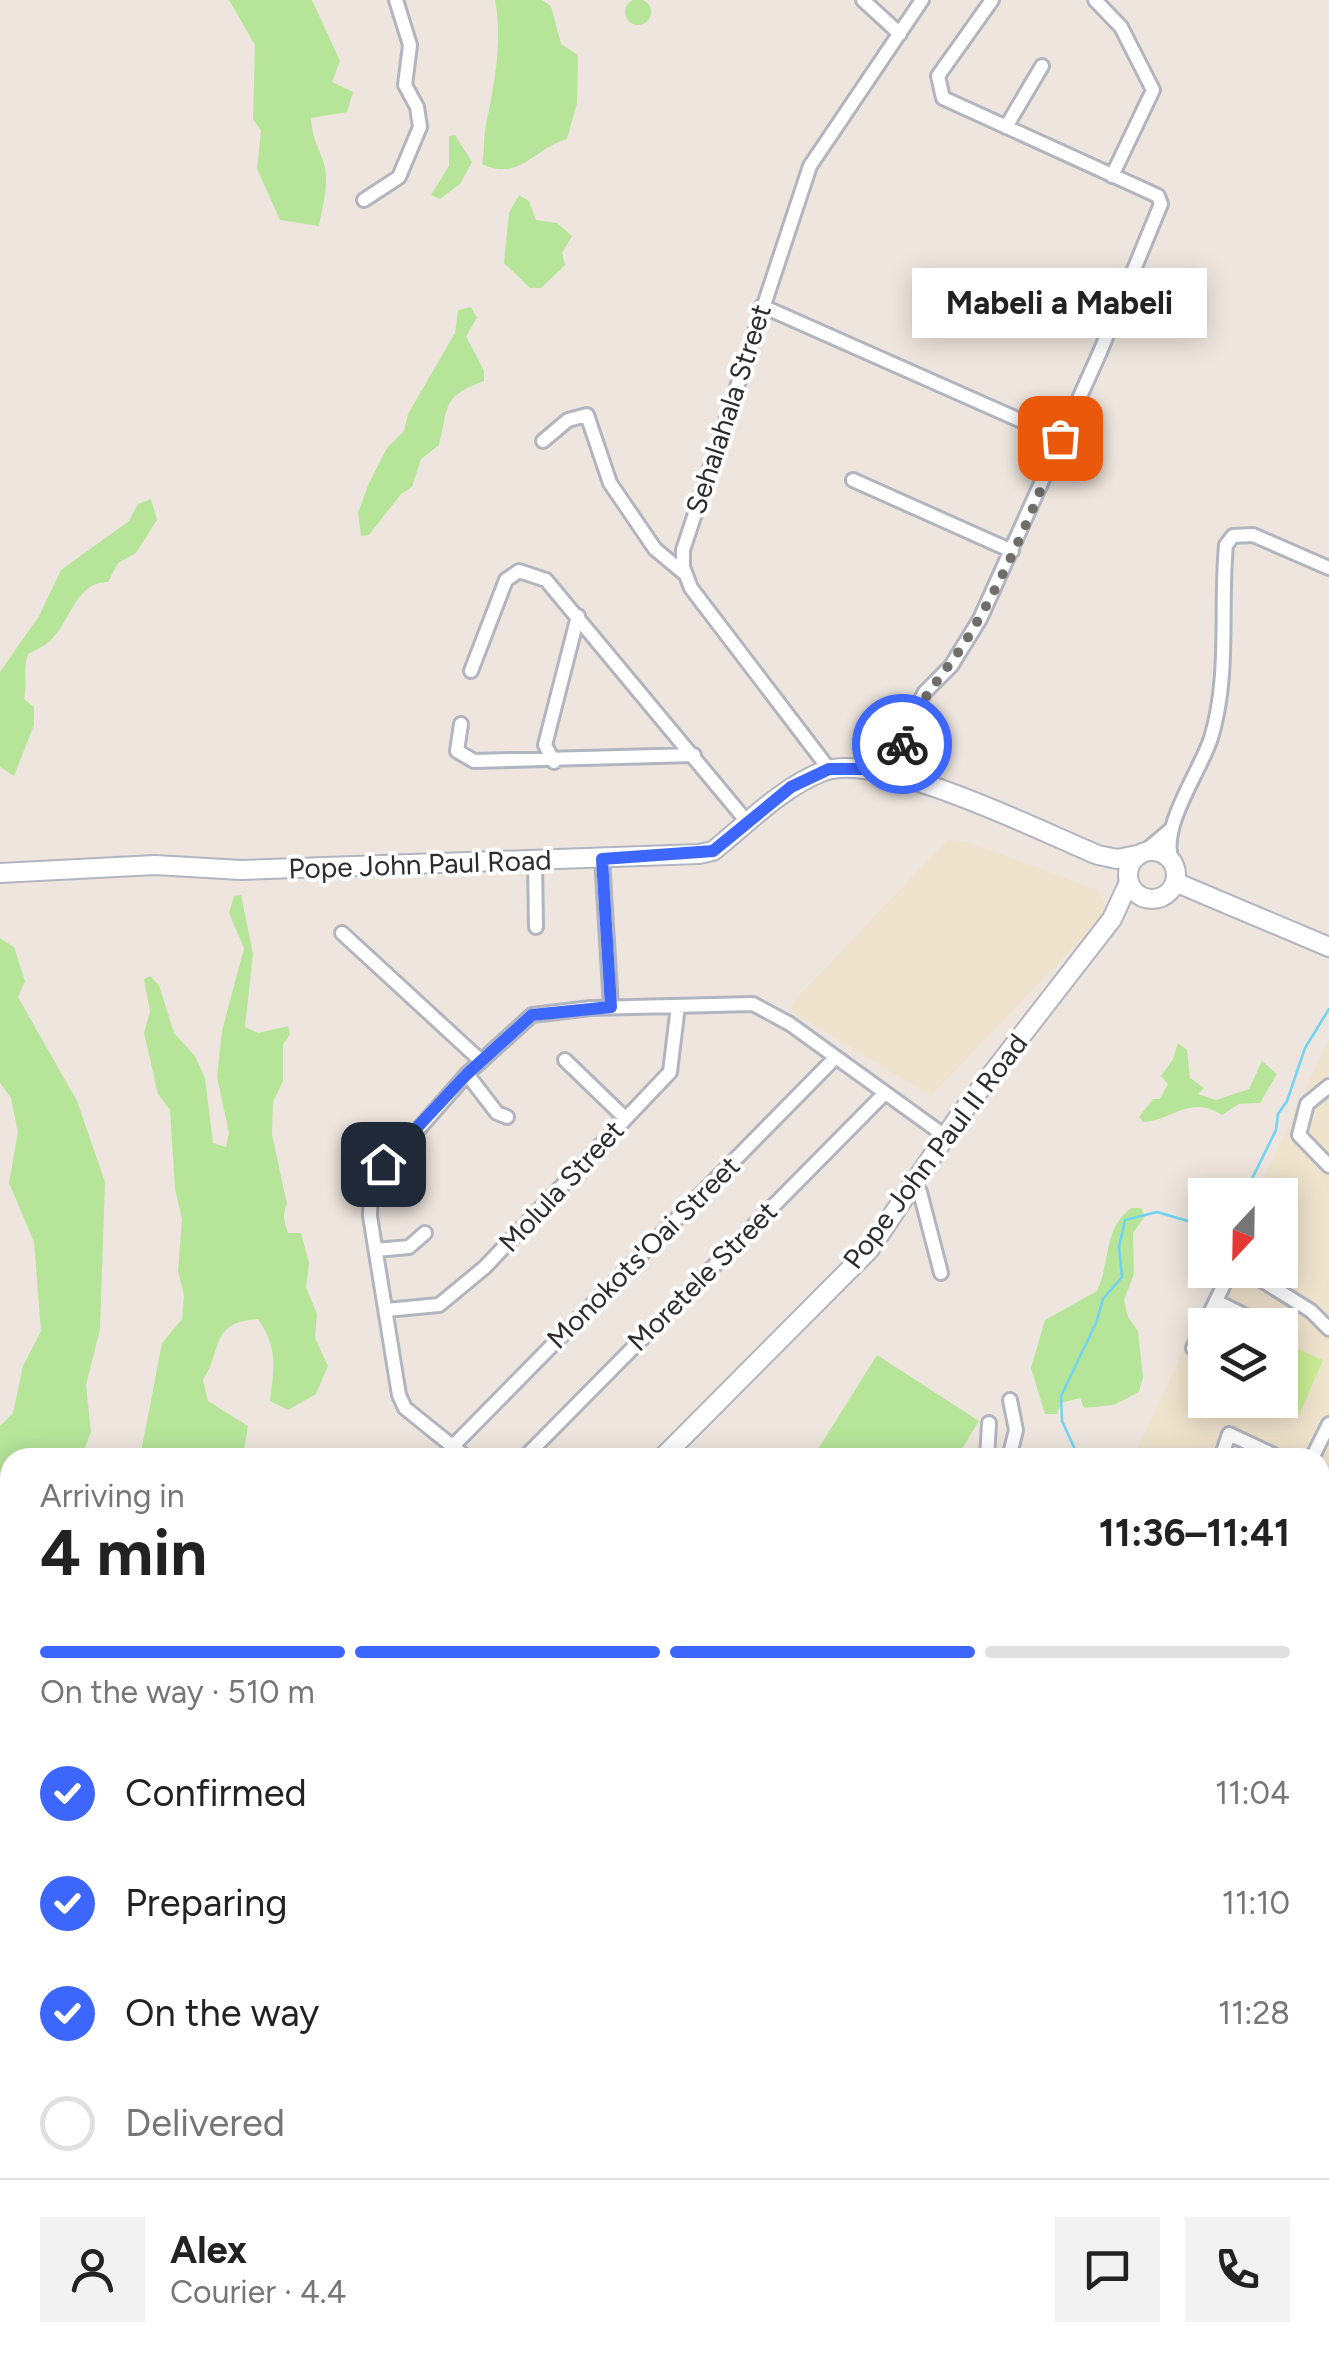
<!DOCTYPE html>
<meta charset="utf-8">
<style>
:root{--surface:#fff;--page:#f2f2f2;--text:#222;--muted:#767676;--line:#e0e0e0;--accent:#3c66fc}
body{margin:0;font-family:Figtree,sans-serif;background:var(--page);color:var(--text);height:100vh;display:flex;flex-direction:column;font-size:38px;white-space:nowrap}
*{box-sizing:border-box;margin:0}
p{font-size:32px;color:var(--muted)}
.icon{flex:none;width:55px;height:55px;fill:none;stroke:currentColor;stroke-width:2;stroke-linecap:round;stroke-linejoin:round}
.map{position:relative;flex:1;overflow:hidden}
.drawer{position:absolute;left:0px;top:1448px;width:1330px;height:932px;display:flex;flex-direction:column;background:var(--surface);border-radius:30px 30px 0 0;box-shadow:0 5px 25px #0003}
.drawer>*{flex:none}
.needle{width:65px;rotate:202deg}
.fabs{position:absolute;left:1188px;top:1178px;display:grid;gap:20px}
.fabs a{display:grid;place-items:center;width:110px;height:110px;border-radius:0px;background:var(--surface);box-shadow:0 5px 25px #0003;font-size:50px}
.pin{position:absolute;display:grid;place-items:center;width:85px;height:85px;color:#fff;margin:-42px;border-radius:20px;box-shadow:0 5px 15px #0006}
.courier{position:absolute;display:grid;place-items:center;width:100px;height:100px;margin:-50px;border:8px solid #3c66fc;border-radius:50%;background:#fff;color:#222;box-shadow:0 2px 12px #0007}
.bubble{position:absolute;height:70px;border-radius:0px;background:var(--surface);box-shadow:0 5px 25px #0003;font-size:32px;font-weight:700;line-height:70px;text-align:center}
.summary em{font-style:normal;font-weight:700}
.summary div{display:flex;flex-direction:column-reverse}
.summary{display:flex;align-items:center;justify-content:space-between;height:170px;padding:0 40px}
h1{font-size:65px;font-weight:700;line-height:75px}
.bar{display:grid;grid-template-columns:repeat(4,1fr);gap:15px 10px;align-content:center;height:120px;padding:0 40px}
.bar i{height:12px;border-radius:8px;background:var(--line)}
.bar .current{background:var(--accent)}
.bar p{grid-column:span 4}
.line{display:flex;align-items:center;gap:25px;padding:0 40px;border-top:2px solid var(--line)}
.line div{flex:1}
.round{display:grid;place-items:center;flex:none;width:105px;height:105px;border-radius:0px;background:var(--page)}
ol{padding:0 40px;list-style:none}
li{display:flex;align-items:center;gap:30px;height:110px}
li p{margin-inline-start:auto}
li .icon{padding:10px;border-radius:50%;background:var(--accent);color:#fff;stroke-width:4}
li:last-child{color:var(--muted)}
li i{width:55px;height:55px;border:5px solid var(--line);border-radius:50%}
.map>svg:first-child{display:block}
.education{fill:#efe3cd;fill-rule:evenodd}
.green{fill:#b6e59a}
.pitch{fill:#caec95}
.water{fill:#70d3f1}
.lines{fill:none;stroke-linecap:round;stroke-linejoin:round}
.stream{stroke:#70d3f1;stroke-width:2.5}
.street-casing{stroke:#b2b5bf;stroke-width:18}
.secondary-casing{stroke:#b2b5bf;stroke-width:22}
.street{stroke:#fff;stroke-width:12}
.secondary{stroke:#fff;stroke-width:18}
.done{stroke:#706d6a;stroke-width:10;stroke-dasharray:0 18}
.route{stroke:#3c66fc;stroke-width:12}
.labels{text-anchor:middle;stroke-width:8;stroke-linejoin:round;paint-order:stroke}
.street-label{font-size:28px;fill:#2c2c2c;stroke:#fff}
</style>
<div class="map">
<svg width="1329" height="2378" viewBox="0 0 1329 2378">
<rect width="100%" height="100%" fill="#eee6de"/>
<path class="education" d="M947 840 965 841 1098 890 1107 912 931 1096 791 1011 793 1002Z
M1329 1039V1633L1320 1629V1458H1133L1221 1270H1280V1195H1256ZM1205 1325H1280V1400H1205Z"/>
<path class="green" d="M625 12a13 13 0 1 1 26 0a13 13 0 1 1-26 0Z
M229 0H312L340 61 332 82 353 92 347 112 311 118C312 136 316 142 322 158 331 179 323 204 319 226L280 220 257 169 261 131 253 119 255 45Z
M495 0H542L551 6 561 44 578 55 577 103 567 139C533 149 519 182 482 164 485 151 483 137 486 124 494 87 503 40 495 0Z
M455 135 472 162 460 184 440 199 431 195 449 166V136Z
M519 195 529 201 536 220 557 223 572 236 562 253 565 265 541 288H530L504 263 509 213Z
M471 307 477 318 466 336 484 371V381C440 397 449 408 439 445L421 459 412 487 401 494 369 535 361 536 358 513 369 483 387 448 404 431 408 414 455 333 458 310Z
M151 499 157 520 136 553 118 563 108 582C76 581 70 623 49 642 43 647 35 650 28 654 22 673 28 682 24 699L34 707V725L14 776 0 767V672L39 616 61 570 129 521 138 504Z
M241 895 253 954 245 1027 258 1033 288 1026 290 1034 283 1045V1081L273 1102 272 1135 287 1204C282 1215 284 1222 288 1233H301L309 1263 306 1287 317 1314 315 1338 328 1366 316 1394 288 1410 270 1401C274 1368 278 1347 258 1319 209 1322 223 1350 203 1380L208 1401 248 1426 244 1450 238 1457H140L162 1343 182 1319 184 1295 178 1271 182 1219 175 1189 170 1110 158 1094 144 1033 150 1012 144 979 150 976 159 985 174 1033 195 1056 205 1078 213 1143 226 1147 229 1133 217 1077 222 1031 244 948 229 913 234 896Z
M0 938 14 947 25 981 18 997 77 1101 105 1182 100 1329 86 1385 91 1432 81 1457 10 1458V1627L0 1639V1426L13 1413 23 1366 41 1331 34 1242 9 1183 18 1132 11 1098 0 1083Z
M1178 1043 1187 1050 1190 1078 1204 1088 1198 1094 1216 1100 1249 1089 1262 1061 1277 1074 1260 1103 1239 1104 1222 1115C1190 1094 1172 1121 1143 1122L1139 1117 1153 1099H1160L1168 1084 1161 1076 1173 1059Z
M1131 1208H1141L1145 1216 1133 1233 1134 1274 1124 1300 1128 1317 1138 1331 1143 1377 1139 1392 1114 1405 1084 1408 1080 1398 1061 1403 1057 1414H1045L1031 1368 1045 1320 1097 1291C1111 1261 1103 1229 1131 1208Z
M877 1355 979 1421 957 1457H813Z
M10 1802V1933L2 1937 0 1827Z
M471 2370H603L611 2378H475Z
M644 2370H683L692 2378H634Z
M1019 2370H1079L1084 2378H997Z"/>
<path class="pitch" d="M1280 1341 1323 1360 1299 1415 1266 1400H1280Z"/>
<path class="water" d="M865 2370H961L940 2378H867Z"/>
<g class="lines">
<path class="stream" d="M1244 1195 1276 1130 1278 1114 1287 1101 1305 1048 1329 1009
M1079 1458 1062 1421 1061 1396 1096 1323 1103 1299 1122 1277 1119 1247 1125 1220 1157 1212 1205 1226
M1038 2370 1041 2378"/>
<g class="street-casing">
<path id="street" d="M863 0 900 34
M1095 0 1121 27 1153 90 1112 176
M1006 127 1042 66
M364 200 399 177 420 127 417 107 405 85 410 45 396 0
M762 306 1060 438
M543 441 568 420 587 415 610 483 655 549 685 574
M853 480 1012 551
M471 671 506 580 519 571 546 580 748 823
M461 724 457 751 474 761 694 755
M554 762 545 745 578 616
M829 769 691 588 683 567V550L810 166 922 0
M896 776 911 716 925 692 951 666 980 619 1100 352 1161 204 1158 196 943 98 938 76 992 0
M1144 852 1170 830
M602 859 611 1007
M535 860 536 927
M1172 860C1159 828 1201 770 1211 738 1230 676 1220 608 1226 545L1233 536 1253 535 1329 568
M342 933 480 1060
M565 1060 625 1118
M467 1074 497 1113 507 1117
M1329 1086 1307 1104 1299 1135 1329 1166
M912 1186 920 1192 941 1273
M376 1250 409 1247 425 1233
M1245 1270 1311 1311 1329 1329
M1216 1301 1246 1316
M386 1310 439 1305 485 1267 670 1072 678 1006
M1205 1358 1193 1348 1229 1274 1238 1270
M452 1447 835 1058
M467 1458 405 1408 399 1395 370 1216 371 1183 467 1074 532 1015 591 1008 753 1004 790 1024 945 1136
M524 1458 883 1095
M987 1458 989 1423
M1009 1458 1016 1430 1010 1400
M1221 1458 1229 1434 1280 1458
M1312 1458 1329 1424
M1320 1476 1329 1481
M1320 1547 1329 1550
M1320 2018 1329 2045
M1320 2176 1329 2173
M6 2231 10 2221
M371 2370 377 2378
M1284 2370 1286 2378
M156 2378 159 2370
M233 2378 236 2370
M304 2378 307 2370
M1120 2378 1122 2370"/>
</g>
<g class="secondary-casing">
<path id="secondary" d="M1128 875a24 24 0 1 1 48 0a24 24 0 1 1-48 0Z
M0 873 155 865 241 870 699 854 713 851C748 823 782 787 824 771 881 751 1040 831 1098 855L1117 859 1137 855
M1175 882 1329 947
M662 1458 869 1250 960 1115 1112 919 1129 882
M735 2370 739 2378"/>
</g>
<use href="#street" class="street"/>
<use href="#secondary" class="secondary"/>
</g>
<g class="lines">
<path class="done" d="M902 744C916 700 947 673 970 634 1006 574 1037 504 1060 438"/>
<path class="route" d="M383 1164 467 1074 532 1015 611 1007 602 859 713 851 791 787 829 769H866L896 776 902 744"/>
</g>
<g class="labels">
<g class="street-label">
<text transform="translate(728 409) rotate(-72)" y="10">Sehalahala Street</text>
<text transform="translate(420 864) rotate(-2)" y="10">Pope John Paul Road</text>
<text transform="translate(935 1151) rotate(-53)" y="10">Pope John Paul II Road</text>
<text transform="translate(561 1186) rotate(-47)" y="10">Molula Street</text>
<text transform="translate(643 1252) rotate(-45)" y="10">Monokots'Oai Street</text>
<text transform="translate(702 1276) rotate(-45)" y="10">Moretele Street</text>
</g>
</g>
</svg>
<div class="fabs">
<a><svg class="needle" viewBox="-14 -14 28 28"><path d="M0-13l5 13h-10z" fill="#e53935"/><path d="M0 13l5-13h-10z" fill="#767676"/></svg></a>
<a><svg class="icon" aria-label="layers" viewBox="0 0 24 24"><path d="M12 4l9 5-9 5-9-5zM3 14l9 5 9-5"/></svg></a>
</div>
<div class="pin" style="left:1060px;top:438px;background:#ea580c"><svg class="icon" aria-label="bag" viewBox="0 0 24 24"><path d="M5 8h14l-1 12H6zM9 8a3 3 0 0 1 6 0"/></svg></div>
<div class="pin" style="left:383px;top:1164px;background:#1f2937"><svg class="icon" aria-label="home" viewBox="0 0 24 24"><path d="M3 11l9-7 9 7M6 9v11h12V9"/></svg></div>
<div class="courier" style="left:902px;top:744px"><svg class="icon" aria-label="bike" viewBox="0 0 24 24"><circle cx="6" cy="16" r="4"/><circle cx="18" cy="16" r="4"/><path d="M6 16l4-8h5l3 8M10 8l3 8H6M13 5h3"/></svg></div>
<div class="bubble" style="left:912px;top:268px;width:295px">Mabeli a Mabeli</div>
<section class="drawer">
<div class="summary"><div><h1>4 min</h1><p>Arriving in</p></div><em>11:36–11:41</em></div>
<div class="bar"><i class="current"></i><i class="current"></i><i class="current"></i><i></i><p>On the way · 510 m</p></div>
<ol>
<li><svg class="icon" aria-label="check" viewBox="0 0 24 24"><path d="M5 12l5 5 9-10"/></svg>Confirmed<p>11:04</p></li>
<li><svg class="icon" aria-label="check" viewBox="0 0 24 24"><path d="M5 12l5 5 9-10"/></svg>Preparing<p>11:10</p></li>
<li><svg class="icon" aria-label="check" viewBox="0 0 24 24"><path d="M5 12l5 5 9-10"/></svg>On the way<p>11:28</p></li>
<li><i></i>Delivered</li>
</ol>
<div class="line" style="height:180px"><a class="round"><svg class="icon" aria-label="person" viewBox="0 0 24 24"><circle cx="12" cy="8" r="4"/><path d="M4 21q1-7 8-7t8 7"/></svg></a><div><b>Alex</b><p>Courier · 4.4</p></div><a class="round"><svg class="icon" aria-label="chat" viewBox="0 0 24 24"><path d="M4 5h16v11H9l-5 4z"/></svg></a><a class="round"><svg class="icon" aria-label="phone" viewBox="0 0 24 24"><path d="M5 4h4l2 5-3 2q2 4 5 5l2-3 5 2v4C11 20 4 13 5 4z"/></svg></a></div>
</section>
</div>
